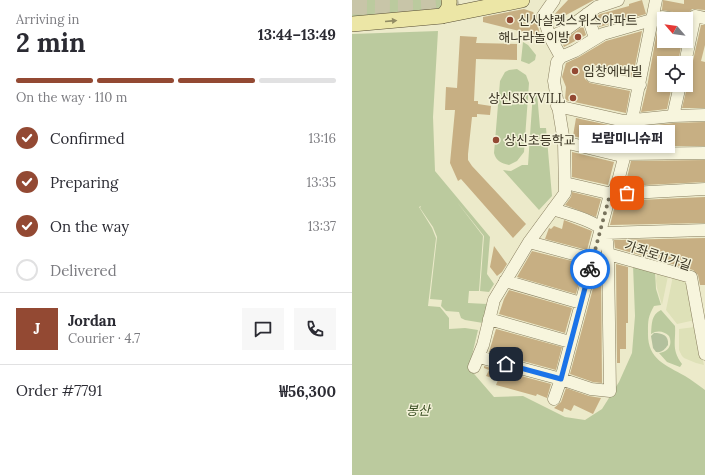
<!DOCTYPE html>
<meta charset="utf-8">
<style>
:root{--surface:#fff;--page:#f7f7f7;--text:#2b2b33;--muted:#7c7c81;--line:#e1e1e2;--accent:#934933}
body{margin:0;font-family:Lora,"Noto Sans KR",serif;background:var(--page);color:var(--text);height:100vh;display:flex;flex-direction:column;font-size:15px;white-space:nowrap}
*{box-sizing:border-box;margin:0}
p{font-size:13px;color:var(--muted)}
.icon{flex:none;width:22px;height:22px;fill:none;stroke:currentColor;stroke-width:2;stroke-linecap:round;stroke-linejoin:round}
.map{position:relative;flex:1;overflow:hidden}
.panel{display:flex;flex-direction:column;background:var(--surface);width:352px}
.panel>*{flex:none}
.needle{width:26px;rotate:298deg}
.tools{position:absolute;left:305px;top:12px;display:grid;gap:8px}
.tools a{display:grid;place-items:center;width:36px;height:36px;border-radius:0px;background:var(--surface);box-shadow:0 2px 6px #0003;font-size:20px}
.pin{position:absolute;display:grid;place-items:center;width:34px;height:34px;color:#fff;margin:-17px;border-radius:8px;box-shadow:0 2px 6px #0006}
.courier{position:absolute;display:grid;place-items:center;width:40px;height:40px;margin:-20px;border:3px solid #1a73e8;border-radius:50%;background:#fff;color:#222;box-shadow:0 1px 5px #0007}
.bubble{position:absolute;height:28px;border-radius:0px;background:var(--surface);box-shadow:0 2px 6px #0003;font-size:13px;font-weight:800;line-height:28px;text-align:center}
.head em{font-style:normal;font-weight:800}
.head div{display:flex;flex-direction:column-reverse}
.head{display:flex;align-items:center;justify-content:space-between;height:68px;padding:0 16px}
h1{font-size:26px;font-weight:800;line-height:30px}
.bar{display:grid;grid-template-columns:repeat(4,1fr);gap:6px 4px;align-content:center;height:48px;padding:0 16px}
.bar i{height:5px;border-radius:3px;background:var(--line)}
.bar .on{background:var(--accent)}
.bar p{grid-column:span 4}
.line{display:flex;align-items:center;gap:10px;padding:0 16px;border-top:1px solid var(--line)}
.line div{flex:1}
.round{display:grid;place-items:center;flex:none;width:42px;height:42px;border-radius:0px;background:var(--page)}
ol{padding:0 16px;list-style:none}
li{display:flex;align-items:center;gap:12px;height:44px}
li p{margin-inline-start:auto}
li .icon{padding:4px;border-radius:50%;background:var(--accent);color:#fff;stroke-width:4}
li:last-child{color:var(--muted)}
li i{width:22px;height:22px;border:2px solid var(--line);border-radius:50%}
main{display:flex;flex:1;min-height:0}
.map>svg:first-child{display:block}
.farmland{fill:#dee1b8}
.green{fill:#bbca9e}
.cemetery{fill:#b3c09d}
.building{fill:#c7af83}
.lines{fill:none;stroke-linecap:round;stroke-linejoin:round}
.major-tunnel{stroke:#c8c5a8;stroke-width:15;stroke-dasharray:15 8;stroke-linecap:butt}
.minor-casing{stroke:#887e5f;stroke-width:13}
.major-casing{stroke:#564c33;stroke-width:16}
.minor{stroke:#f7f5dd;stroke-width:12}
.major{stroke:#ece6a6;stroke-width:15}
.oneway{fill:#928c64}
.done{stroke:#78735d;stroke-width:4;stroke-dasharray:0 7.2}
.route{stroke:#1a73e8;stroke-width:5}
.poi-dot{fill:#934933;stroke:#f4f2d9;stroke-width:1.5}
.labels{text-anchor:middle;stroke-width:3;stroke-linejoin:round;paint-order:stroke}
.poi-label{font-size:13px;fill:#393322;stroke:#f4f2d9;text-anchor:start}
.street-label{font-size:13px;fill:#393322;stroke:#f4f2d9}
.park-label{font-size:13px;font-style:italic;fill:#40542a;stroke:#f4f2d9}
</style>
<main>
<section class="panel">
<div class="head"><div><h1>2 min</h1><p>Arriving in</p></div><em>13:44–13:49</em></div>
<div class="bar"><i class="on"></i><i class="on"></i><i class="on"></i><i></i><p>On the way · 110 m</p></div>
<ol>
<li><svg class="icon" aria-label="check" viewBox="0 0 24 24"><path d="M5 12l5 5 9-10"/></svg>Confirmed<p>13:16</p></li>
<li><svg class="icon" aria-label="check" viewBox="0 0 24 24"><path d="M5 12l5 5 9-10"/></svg>Preparing<p>13:35</p></li>
<li><svg class="icon" aria-label="check" viewBox="0 0 24 24"><path d="M5 12l5 5 9-10"/></svg>On the way<p>13:37</p></li>
<li><i></i>Delivered</li>
</ol>
<div class="line" style="height:72px"><b class="round" style="background:var(--accent);color:#fff">J</b><div><b>Jordan</b><p>Courier · 4.7</p></div><a class="round"><svg class="icon" aria-label="chat" viewBox="0 0 24 24"><path d="M4 5h16v11H9l-5 4z"/></svg></a><a class="round"><svg class="icon" aria-label="phone" viewBox="0 0 24 24"><path d="M5 4h4l2 5-3 2q2 4 5 5l2-3 5 2v4C11 20 4 13 5 4z"/></svg></a></div>
<div class="line" style="height:52px"><div>Order #7791</div><b>₩56,300</b></div>
</section>
<div class="map">
<svg width="353" height="475" viewBox="0 0 353 475">
<rect width="100%" height="100%" fill="#eceaca"/>
<path class="farmland" d="M305 272 316 276 310 305 305 288 304 281Z
M321 276 334 279 343 320 325 324 314 310Z
M343 327 352 365 344 363 332 358 330 356 327 350V329Z"/>
<path class="green" d="M0 0H93L89 10 0 21Z
M86 31 81 117 83 171 138 237 135 274 142 284 137 292 128 291 132 236 105 202 131 236 127 291H117L116 303 135 304 131 323 113 320 109 318 107 312 94 311 89 306 90 300 78 299 85 237 81 227 68 208 69 206 67 207 80 228 84 238 76 306 88 307 97 318V329L113 328 126 330 117 368 142 397 171 396 213 417 233 420 250 409 267 382 280 353 283 316 281 265 303 271 304 289 309 305 302 306C296 317 296 320 296 332 295 359 313 365 333 376 340 380 346 385 353 390V475H0V34Z
M171 42 176 45 184 55 183 60 177 64 169 61Z
M165 69 174 75 177 83 172 152 165 161 157 165C149 163 144 161 142 153L148 81 153 72 157 70Z
M181 92 185 93 188 128H194L200 196 187 210 151 170 159 171 170 165H176Z
M309 310 323 326C324 342 319 349 330 364L328 367 315 362 307 353C316 352 321 345 317 336 312 331 305 330 299 334 300 323 299 315 309 310Z"/>
<path class="cemetery" d="M302 333C310 333 317 335 316 345 313 349 310 353 304 352L301 348 299 336Z"/>
<path class="building" d="M216 0H242L201 22 199 18Z
M290 0 294 14 247 27 244 17 248 14 277 6V4Z
M311 0 332 4V0H353V10L340 9 336 14 334 22V19H330L327 13 310 10Z
M172 9 181 12 184 16 188 36 131 22V17Z
M310 25H312V41H330L326 63H312V85H320L315 109 289 112 295 87 306 26Z
M349 25H353V45L349 61 353 62V108H330L335 87 334 70 338 68 340 65Z
M231 26 234 35 212 47 209 40 216 37Z
M290 31 281 76 241 69H237L233 74V79L238 83 278 91 274 113 213 100 214 87 210 77 214 63 227 57 254 41Z
M108 36 125 37 124 43 165 44V60L124 59 122 101H126V104L139 106 138 115 125 114V117H120L116 154V160L120 166 174 224 161 238 109 179 106 181 98 163 103 110H93L94 87 105 88Z
M224 118 270 128 265 147 221 136Z
M353 122V146H282L286 127 322 123Z
M220 152 262 162 256 185 220 177Z
M353 160V182L273 186 279 161Z
M220 192 249 199 244 217 213 205 219 197Z
M353 197V223L258 225 264 201Z
M212 220 240 231 235 250 193 239 197 228 199 229 202 226 210 229Z
M353 238V285H348L346 275 341 270 263 248 262 240Z
M142 246 155 264 150 272 145 276 138 267Z
M180 251 232 264 224 294 165 277Z
M248 262 249 263 250 383 241 382 218 374Z
M264 264 276 267V323H274V349H268V363H265Z
M157 290 220 308 213 333 147 314 152 299Z
M144 329 210 347 204 370 137 352Z
M132 366 199 384 195 398 185 394 184 396 144 385 146 380 134 376 137 370 132 368Z
M214 388 237 396 249 398 241 414 222 405 219 411 212 408 211 412 202 408 209 402Z"/>
<g class="lines">
<path class="major-tunnel" d="M0 7C34 7 81 10 113 0"/>
<g class="minor-casing">
<path id="minor" d="M202 0 191 16 198 37 209 57
M235 14 243 38
M198 37 212 31 245 7 266 0
M333 63 343 16 353 18
M240 76 288 85
M205 106 272 121 321 116 353 115
M321 116 328 85
M212 142 266 155 273 154 353 153
M213 183 260 194 353 189
M253 233 353 230
M177 242 240 259
M256 254 339 277 353 354
M153 281 229 303
M137 319 218 342
M127 357 209 379 239 389 258 391 256 254C255 247 256 237 252 232 246 221 213 213 201 209
M122 367 131 345 142 300 177 242 213 193 212 142 202 81 205 62 209 57 223 51 251 34 310 17 323 19
M202 399 209 379 257 198 265 185 273 154 304 0"/>
</g>
<g class="major-casing">
<path id="major" d="M90 16C96 11 98 7 97 0
M0 24 90 16 170 0"/>
</g>
<use href="#minor" class="minor"/>
<use href="#major" class="major"/>
</g>
<defs><path id="oneway-solid" d="M-6-.8H1V-3.2L6.5 0L1 3.2V.8H-6Z"/></defs>
<use class="oneway" href="#oneway-solid" transform="translate(39 21) rotate(-5)"/>
<g class="lines">
<path class="done" d="M238 269 257 198 260 194 275 193"/>
<path class="route" d="M154 364 209 379 238 269"/>
</g>
<g class="poi-dot">
<circle cx="158" cy="20" r="4"/>
<circle cx="226" cy="37" r="4"/>
<circle cx="223" cy="71" r="4"/>
<circle cx="221" cy="98" r="4"/>
<circle cx="144" cy="140" r="4"/>
</g>
<g class="labels">
<g class="poi-label">
<text x="166" y="25">신사샬렛스위스아파트</text>
<text x="218" y="42" text-anchor="end">해나라놀이방</text>
<text x="231" y="76">임창에버빌</text>
<text x="213" y="103" text-anchor="end">상신SKYVILL</text>
<text x="152" y="145">상신초등학교</text>
</g>
<g class="street-label">
<text transform="translate(306 255) rotate(18)" y="5">가좌로11가길</text>
</g>
<g class="park-label">
<text x="66" y="415">봉산</text>
</g>
</g>
</svg>
<div class="tools">
<a><svg class="needle" viewBox="-14 -14 28 28"><path d="M0-13l5 13h-10z" fill="#e53935"/><path d="M0 13l5-13h-10z" fill="#7c7c81"/></svg></a>
<a><svg class="icon" aria-label="locate" viewBox="0 0 24 24"><circle cx="12" cy="12" r="6"/><path d="M12 2v4M12 18v4M2 12h4M18 12h4"/></svg></a>
</div>
<div class="pin" style="left:275px;top:193px;background:#ea580c"><svg class="icon" aria-label="bag" viewBox="0 0 24 24"><path d="M5 8h14l-1 12H6zM9 8a3 3 0 0 1 6 0"/></svg></div>
<div class="pin" style="left:154px;top:364px;background:#1f2937"><svg class="icon" aria-label="home" viewBox="0 0 24 24"><path d="M3 11l9-7 9 7M6 9v11h12V9"/></svg></div>
<div class="courier" style="left:238px;top:269px"><svg class="icon" aria-label="bike" viewBox="0 0 24 24"><circle cx="6" cy="16" r="4"/><circle cx="18" cy="16" r="4"/><path d="M6 16l4-8h5l3 8M10 8l3 8H6M13 5h3"/></svg></div>
<div class="bubble" style="left:227px;top:125px;width:96px">보람미니슈퍼</div>
</div>
</main>
